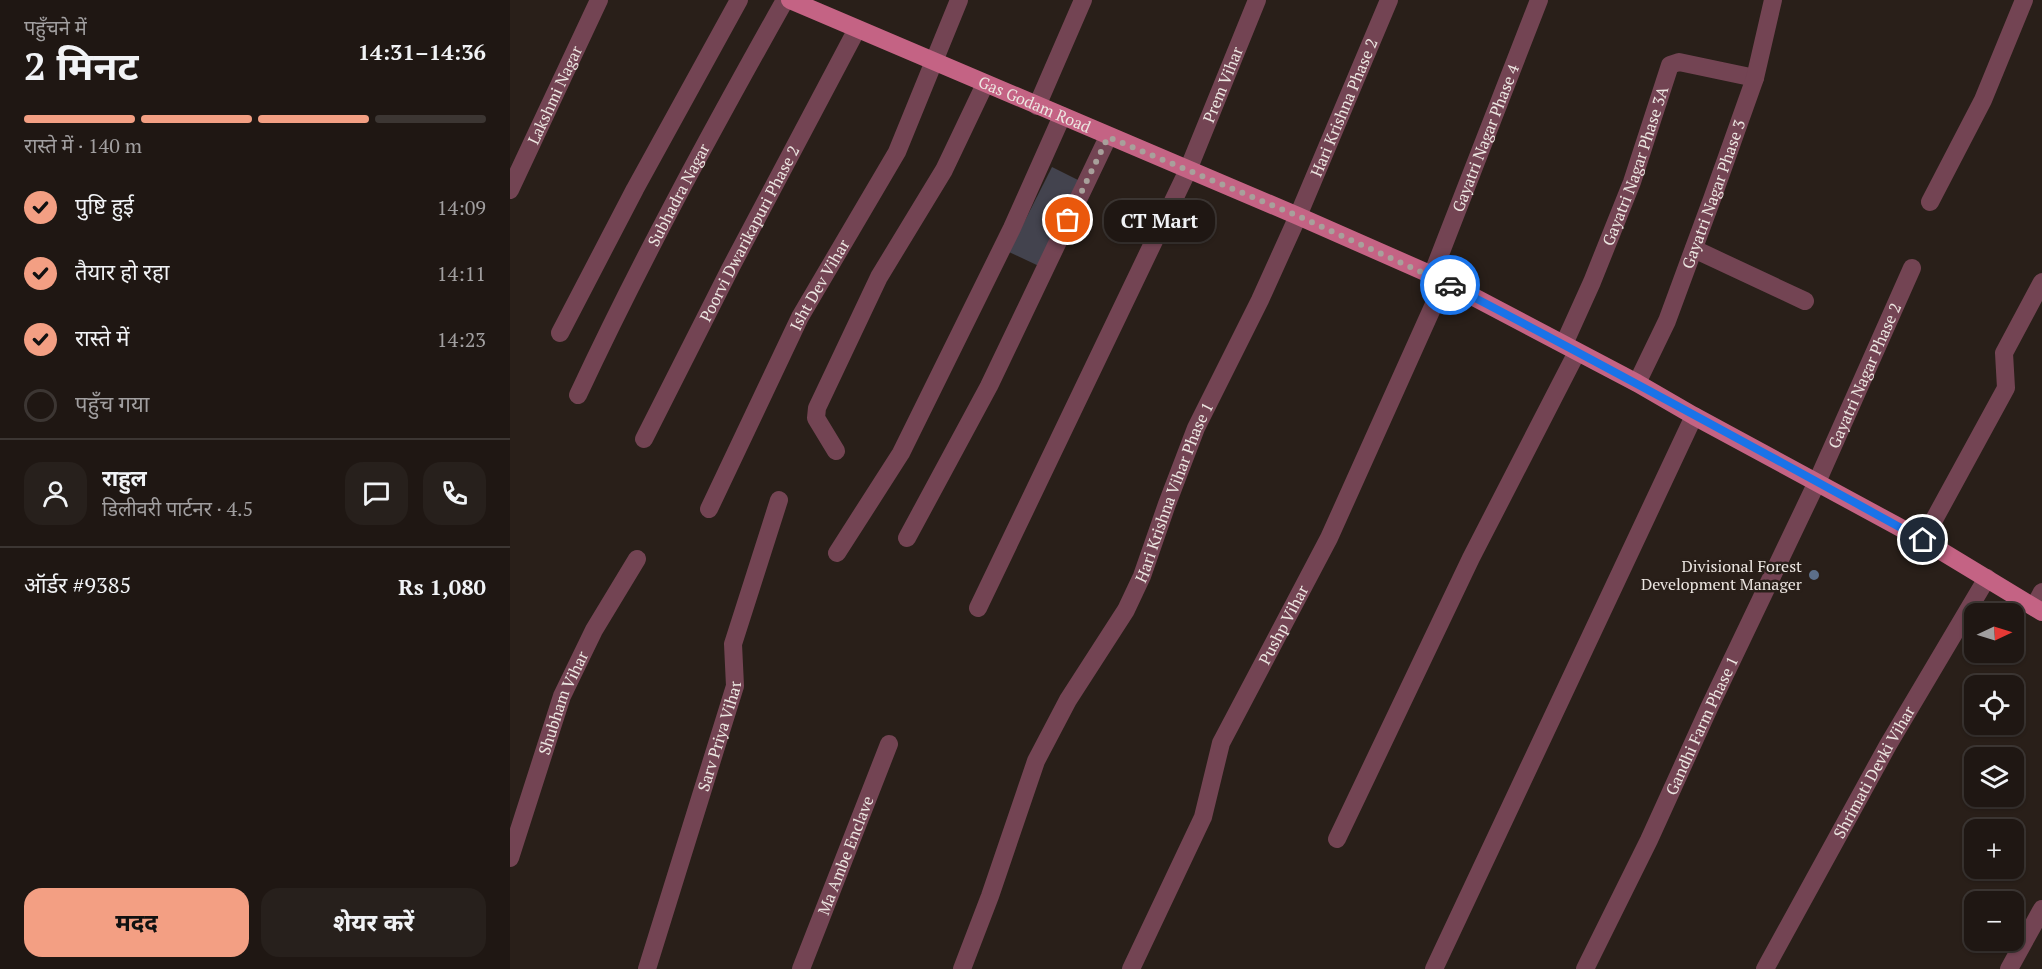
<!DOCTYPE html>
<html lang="hi">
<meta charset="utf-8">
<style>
:root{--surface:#1f1713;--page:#27201c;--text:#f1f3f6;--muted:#a19fa0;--line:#3c3633;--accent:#f39f83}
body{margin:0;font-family:"PT Serif","Noto Sans Devanagari",serif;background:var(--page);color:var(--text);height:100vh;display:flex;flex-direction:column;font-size:22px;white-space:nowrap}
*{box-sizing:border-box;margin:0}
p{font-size:20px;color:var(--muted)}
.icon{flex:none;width:33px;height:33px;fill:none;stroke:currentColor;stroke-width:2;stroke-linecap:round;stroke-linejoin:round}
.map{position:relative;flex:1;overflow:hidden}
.sheet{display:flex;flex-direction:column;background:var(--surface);width:510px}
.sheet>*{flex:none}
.needle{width:39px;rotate:86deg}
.buttons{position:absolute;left:1454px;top:603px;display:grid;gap:12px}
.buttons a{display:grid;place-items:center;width:60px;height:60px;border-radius:12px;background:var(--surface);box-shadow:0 2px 4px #0004,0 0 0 2px var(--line);font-size:30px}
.pin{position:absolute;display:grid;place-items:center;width:51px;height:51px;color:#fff;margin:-26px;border:3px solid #fff;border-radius:50%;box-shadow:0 2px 6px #0007}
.courier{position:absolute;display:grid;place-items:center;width:60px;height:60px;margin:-30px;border:4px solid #1a73e8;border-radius:50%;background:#fff;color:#222;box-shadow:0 2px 8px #0007}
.bubble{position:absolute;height:42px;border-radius:18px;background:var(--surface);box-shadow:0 2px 4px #0004,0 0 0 2px var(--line);font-size:20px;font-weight:700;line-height:42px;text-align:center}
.summary em{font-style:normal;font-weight:700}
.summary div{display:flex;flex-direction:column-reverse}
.summary{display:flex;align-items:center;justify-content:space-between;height:102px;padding:0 24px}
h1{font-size:39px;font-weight:700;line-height:45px}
.bar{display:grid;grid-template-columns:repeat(4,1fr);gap:9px 6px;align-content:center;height:72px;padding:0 24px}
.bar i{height:8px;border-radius:4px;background:var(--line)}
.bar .active{background:var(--accent)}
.bar p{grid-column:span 4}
.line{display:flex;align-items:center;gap:15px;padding:0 24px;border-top:2px solid var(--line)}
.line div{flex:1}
.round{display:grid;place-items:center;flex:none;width:63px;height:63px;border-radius:18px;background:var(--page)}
ol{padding:0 24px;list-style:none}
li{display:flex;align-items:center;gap:18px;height:66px}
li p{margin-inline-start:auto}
li .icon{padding:6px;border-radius:50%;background:var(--accent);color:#111;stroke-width:4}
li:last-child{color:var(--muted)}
li i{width:33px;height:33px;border:3px solid var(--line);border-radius:50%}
.button{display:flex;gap:12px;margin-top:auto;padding:12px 24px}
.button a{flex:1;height:69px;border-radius:18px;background:var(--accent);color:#111;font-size:24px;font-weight:700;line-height:69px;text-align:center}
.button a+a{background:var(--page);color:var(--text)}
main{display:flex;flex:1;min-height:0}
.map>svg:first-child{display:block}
.building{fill:#43434e}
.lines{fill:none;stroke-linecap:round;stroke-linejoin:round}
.minor{stroke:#734453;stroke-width:18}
.major{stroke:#c46384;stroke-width:18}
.done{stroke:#a8a09b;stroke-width:6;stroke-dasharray:0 10.8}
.route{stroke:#1a73e8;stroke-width:8}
.service-dot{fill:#5c6f8a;stroke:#291f19;stroke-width:2}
.labels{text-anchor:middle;stroke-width:5;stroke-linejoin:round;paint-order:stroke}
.street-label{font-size:16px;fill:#ece6e1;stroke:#291f19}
.poi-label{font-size:16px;fill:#ece6e1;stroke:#291f19;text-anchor:end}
</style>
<main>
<section class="sheet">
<div class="summary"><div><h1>2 मिनट</h1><p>पहुँचने में</p></div><em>14:31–14:36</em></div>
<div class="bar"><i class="active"></i><i class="active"></i><i class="active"></i><i></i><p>रास्ते में · 140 m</p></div>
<ol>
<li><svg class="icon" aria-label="check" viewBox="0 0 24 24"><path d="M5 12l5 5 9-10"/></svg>पुष्टि हुई<p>14:09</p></li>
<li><svg class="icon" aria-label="check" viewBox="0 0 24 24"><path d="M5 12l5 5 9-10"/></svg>तैयार हो रहा<p>14:11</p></li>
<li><svg class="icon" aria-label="check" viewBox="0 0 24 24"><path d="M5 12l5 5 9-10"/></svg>रास्ते में<p>14:23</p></li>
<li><i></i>पहुँच गया</li>
</ol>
<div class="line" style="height:108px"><a class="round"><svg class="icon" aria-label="person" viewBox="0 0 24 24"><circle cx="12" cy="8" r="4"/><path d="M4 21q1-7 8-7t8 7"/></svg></a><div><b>राहुल</b><p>डिलीवरी पार्टनर · 4.5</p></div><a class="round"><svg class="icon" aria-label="chat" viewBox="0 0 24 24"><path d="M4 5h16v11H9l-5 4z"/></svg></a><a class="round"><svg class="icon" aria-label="phone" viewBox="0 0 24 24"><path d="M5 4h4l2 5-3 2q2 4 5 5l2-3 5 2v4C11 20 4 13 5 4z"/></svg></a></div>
<div class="line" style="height:78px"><div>ऑर्डर #9385</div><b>Rs 1,080</b></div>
<div class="button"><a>मदद</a><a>शेयर करें</a></div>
</section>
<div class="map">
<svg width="1532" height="969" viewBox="0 0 1532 969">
<rect width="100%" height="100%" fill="#291f19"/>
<path class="building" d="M542 167 572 182 531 267 499 252Z"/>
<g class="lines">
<g class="minor">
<path d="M527 106 573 0"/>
<path id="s1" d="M0 190 89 0"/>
<path d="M1420 202 1473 100 1514 0"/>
<path d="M1184 249 1295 301"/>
<path id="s2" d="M922 275 1029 0"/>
<path d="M50 333 125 189 229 0"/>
<path id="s3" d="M1054 344 1082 282 1122 182 1160 65 1169 62 1245 78"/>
<path id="s4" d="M1127 383 1157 321 1202 199 1245 78 1263 0"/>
<path id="s5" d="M68 395C131 260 202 130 275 0"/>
<path id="s6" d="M134 439 220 269 347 29"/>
<path d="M326 451 306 418 307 408 369 277 434 170 475 84"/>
<path id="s7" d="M199 509 290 317 387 152 449 0"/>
<path d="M397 538 479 386 598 137"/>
<path d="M1413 540 1496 388 1494 353 1532 282"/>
<path d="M327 553 391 453 502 228 552 116"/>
<path d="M1524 607 1532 592"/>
<path id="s8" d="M468 608 678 170 747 0"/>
<path d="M827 839 961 558 1067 352"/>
<path id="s9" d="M0 858 52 696 84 630 127 559"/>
<path id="s10" d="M137 969 225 686 223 644 269 500"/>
<path id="s11" d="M291 969 379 744"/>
<path id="s12" d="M452 969 480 896 526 761 558 700 616 610 632 576 657 504 686 428 750 300 788 216 879 0"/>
<path id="s13" d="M621 969 693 817 711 743 819 538 934 282"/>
<path d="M924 969 1184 416"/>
<path id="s14" d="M1075 969 1139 840 1199 708 1307 482 1402 268"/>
<path id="s15" d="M1255 969 1378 745 1477 578"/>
<path d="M1499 969 1532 909"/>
</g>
<path class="major" id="s16" d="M280 0 788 216 922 275 1127 383 1184 416 1413 540 1532 612"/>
</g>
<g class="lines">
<path class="done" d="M558 220 598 137 788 216 940 285"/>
<path class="route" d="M940 285C1099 367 1256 454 1413 540"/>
</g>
<circle class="service-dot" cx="1304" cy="575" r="6"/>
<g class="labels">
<g class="street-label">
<text dy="6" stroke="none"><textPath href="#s8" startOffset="578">Prem Vihar</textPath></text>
<text dy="6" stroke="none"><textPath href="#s1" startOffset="105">Lakshmi Nagar</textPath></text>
<text dy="6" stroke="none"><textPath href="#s16" startOffset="266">Gas Godam Road</textPath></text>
<text dy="6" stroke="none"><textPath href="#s12" startOffset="945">Hari Krishna Phase 2</textPath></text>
<text dy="6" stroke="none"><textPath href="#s2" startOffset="147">Gayatri Nagar Phase 4</textPath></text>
<text dy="6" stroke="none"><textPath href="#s3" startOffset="192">Gayatri Nagar Phase 3A</textPath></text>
<text dy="6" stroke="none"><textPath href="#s4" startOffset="204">Gayatri Nagar Phase 3</textPath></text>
<text dy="6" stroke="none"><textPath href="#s5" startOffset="224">Subhadra Nagar</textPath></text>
<text dy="6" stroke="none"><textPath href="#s6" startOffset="231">Poorvi Dwarikapuri Phase 2</textPath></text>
<text dy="6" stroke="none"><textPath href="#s7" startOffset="250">Isht Dev Vihar</textPath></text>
<text dy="6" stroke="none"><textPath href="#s14" startOffset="656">Gayatri Nagar Phase 2</textPath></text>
<text dy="6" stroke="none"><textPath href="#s12" startOffset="524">Hari Krishna Vihar Phase 1</textPath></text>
<text dy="6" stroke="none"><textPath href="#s13" startOffset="378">Pushp Vihar</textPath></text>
<text dy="6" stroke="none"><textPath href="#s9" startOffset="164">Shubham Vihar</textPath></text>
<text dy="6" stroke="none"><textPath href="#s14" startOffset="270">Gandhi Farm Phase 1</textPath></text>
<text dy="6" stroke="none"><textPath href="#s10" startOffset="244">Sarv Priya Vihar</textPath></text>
<text dy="6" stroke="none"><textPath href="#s15" startOffset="225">Shrimati Devki Vihar</textPath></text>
<text dy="6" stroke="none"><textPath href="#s11" startOffset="122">Ma Ambe Enclave</textPath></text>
</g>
<g class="poi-label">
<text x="1292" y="572">Divisional Forest<tspan x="1292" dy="18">Development Manager</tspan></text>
</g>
</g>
</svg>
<div class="buttons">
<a><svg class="needle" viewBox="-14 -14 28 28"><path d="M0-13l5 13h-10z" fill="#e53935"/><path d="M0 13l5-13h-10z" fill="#a19fa0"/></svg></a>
<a><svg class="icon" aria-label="locate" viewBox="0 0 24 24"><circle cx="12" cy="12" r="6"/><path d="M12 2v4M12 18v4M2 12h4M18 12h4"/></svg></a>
<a><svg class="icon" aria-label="layers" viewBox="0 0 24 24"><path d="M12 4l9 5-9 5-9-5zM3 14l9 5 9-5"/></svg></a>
<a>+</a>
<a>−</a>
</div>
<div class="pin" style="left:558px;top:220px;background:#ea580c"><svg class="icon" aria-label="bag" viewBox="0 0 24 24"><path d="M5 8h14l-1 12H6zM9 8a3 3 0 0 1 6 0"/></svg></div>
<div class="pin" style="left:1413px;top:540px;background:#1f2937"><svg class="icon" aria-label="home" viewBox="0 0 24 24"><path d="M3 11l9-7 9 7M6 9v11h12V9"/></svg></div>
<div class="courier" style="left:940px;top:285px"><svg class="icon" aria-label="car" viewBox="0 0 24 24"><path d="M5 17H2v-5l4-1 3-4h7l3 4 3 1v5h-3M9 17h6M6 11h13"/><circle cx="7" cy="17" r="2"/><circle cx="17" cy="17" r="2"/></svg></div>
<div class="bubble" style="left:594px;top:200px;width:111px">CT Mart</div>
</div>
</main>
